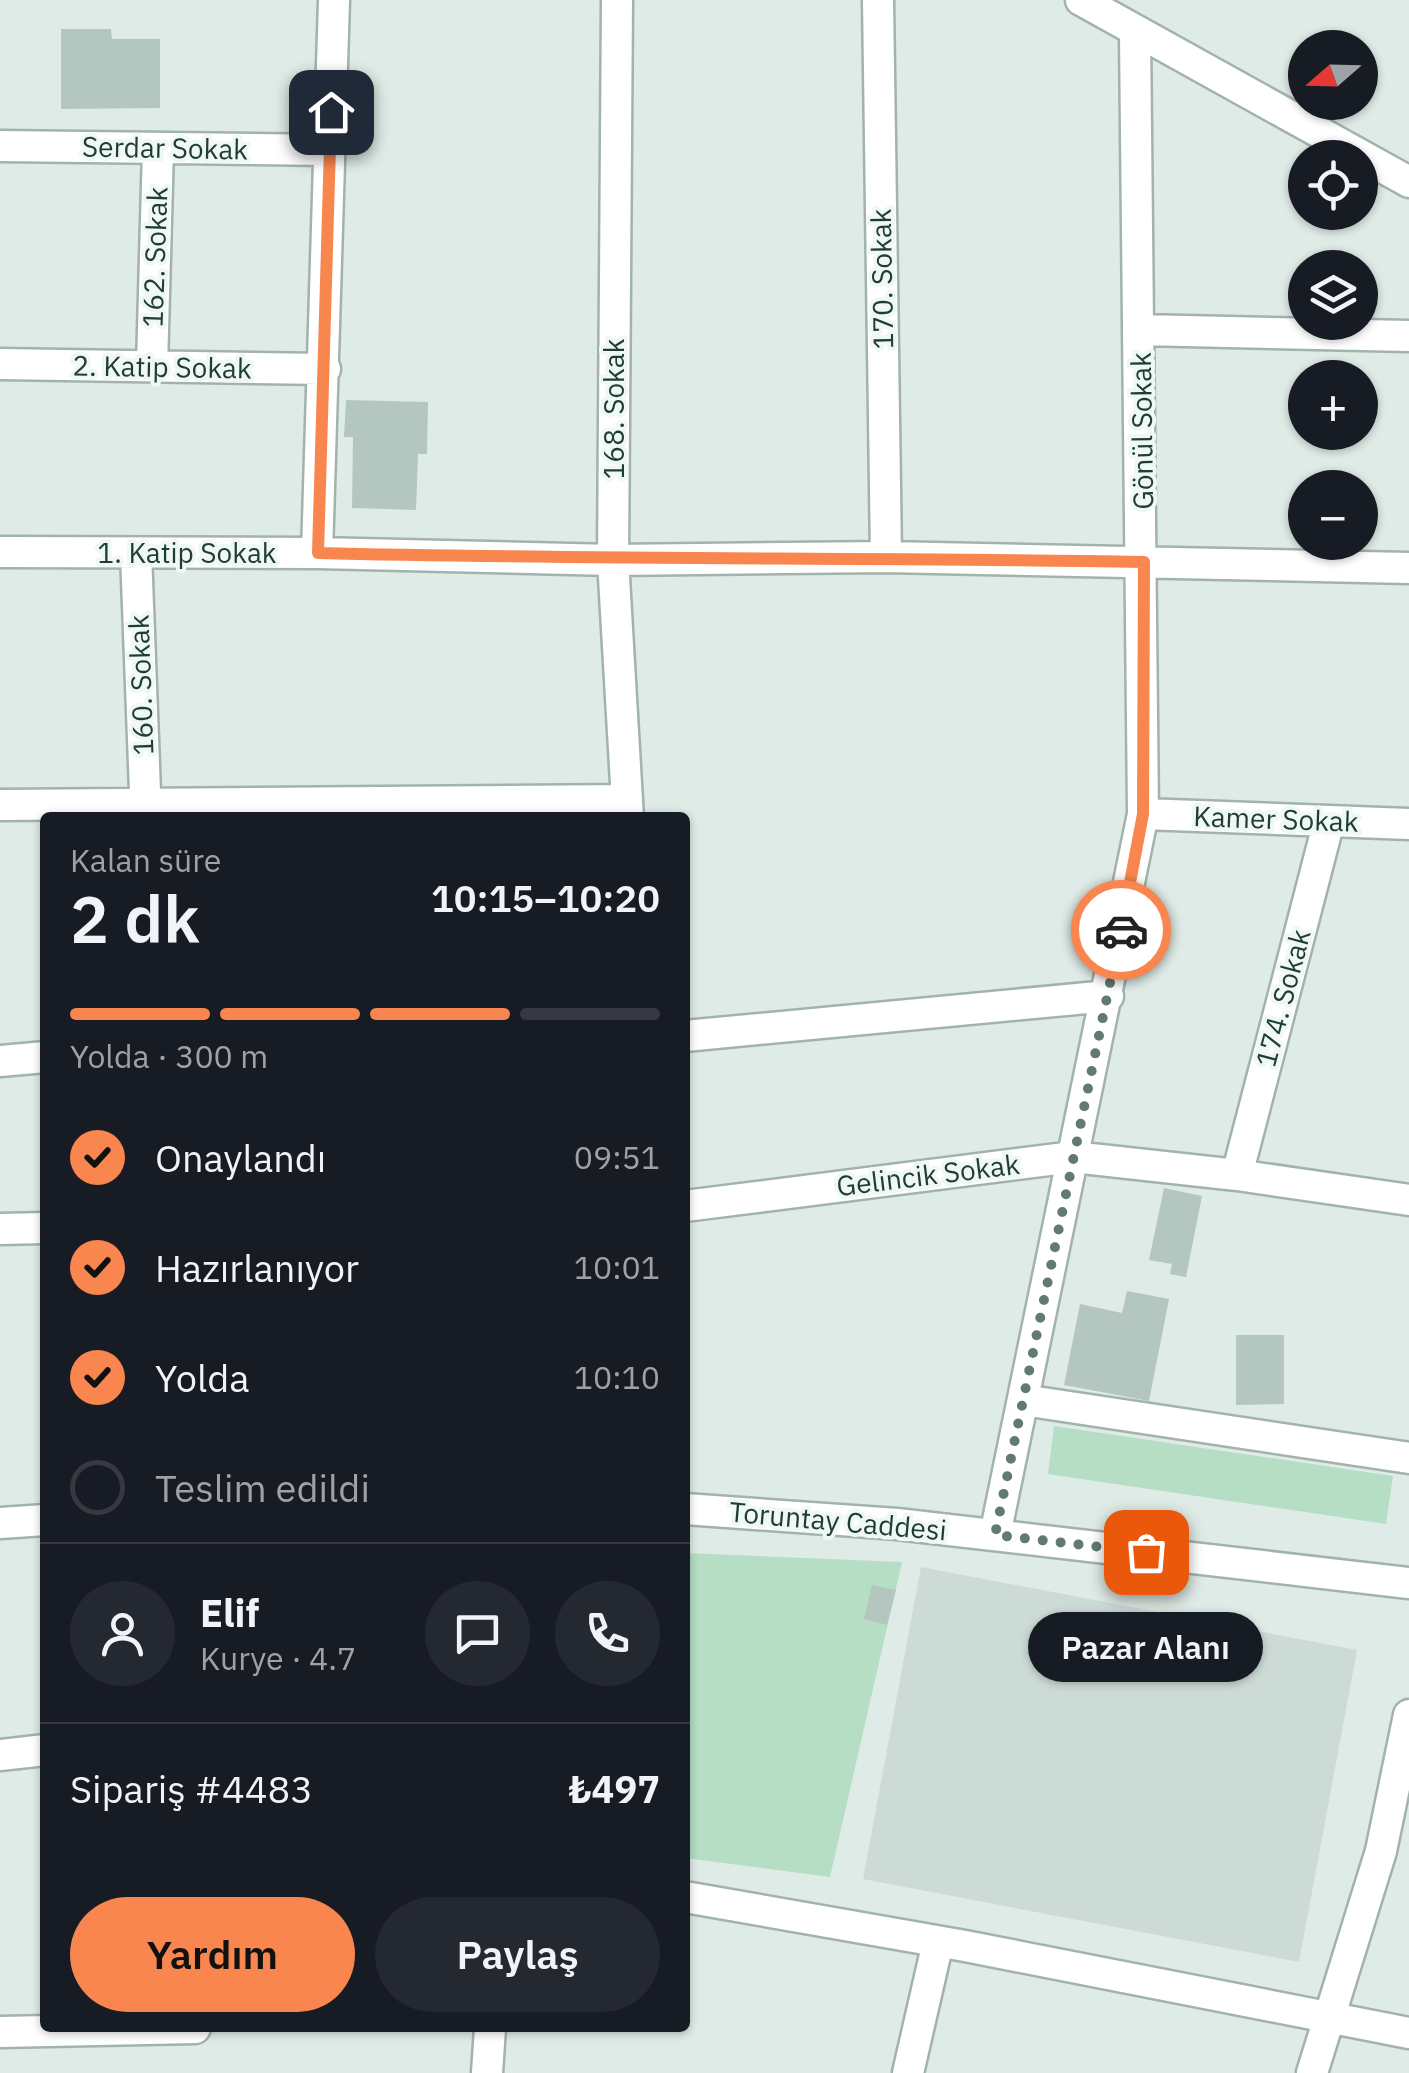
<!DOCTYPE html>
<html lang="tr">
<meta charset="utf-8">
<style>
:root{--surface:#171b24;--page:#242831;--text:#f1f3f6;--muted:#9ea1a6;--line:#363941;--accent:#f9864e}
body{margin:0;font-family:"IBM Plex Sans",sans-serif;background:var(--page);color:var(--text);height:100vh;display:flex;flex-direction:column;font-size:38px;white-space:nowrap}
*{box-sizing:border-box;margin:0}
p{font-size:32px;color:var(--muted)}
.icon{flex:none;width:55px;height:55px;fill:none;stroke:currentColor;stroke-width:2;stroke-linecap:round;stroke-linejoin:round}
.map{position:relative;flex:1;overflow:hidden}
.side{position:absolute;left:40px;top:812px;width:650px;height:1220px;display:flex;flex-direction:column;background:var(--surface);border-radius:10px;box-shadow:0 2px 8px #0004}
.side>*{flex:none}
.needle{width:65px;rotate:250deg}
.fabs{position:absolute;left:1288px;top:30px;display:grid;gap:20px}
.fabs a{display:grid;place-items:center;width:90px;height:90px;border-radius:50%;background:var(--surface);box-shadow:0 2px 8px #0004;font-size:50px}
.pin{position:absolute;display:grid;place-items:center;width:85px;height:85px;color:#fff;margin:-42px;border-radius:20px;box-shadow:0 5px 15px #0006}
.courier{position:absolute;display:grid;place-items:center;width:100px;height:100px;margin:-50px;border:8px solid #f9864e;border-radius:50%;background:#fff;color:#222;box-shadow:0 2px 12px #0007}
.bubble{position:absolute;height:70px;border-radius:35px;background:var(--surface);box-shadow:0 2px 8px #0004;font-size:32px;font-weight:600;line-height:70px;text-align:center}
.overview em{font-style:normal;font-weight:600}
.overview div{display:flex;flex-direction:column-reverse}
.overview{display:flex;align-items:center;justify-content:space-between;height:170px;padding:0 30px}
h1{font-size:65px;font-weight:600;line-height:75px}
.bar{display:grid;grid-template-columns:repeat(4,1fr);gap:15px 10px;align-content:center;height:120px;padding:0 30px}
.bar i{height:12px;border-radius:8px;background:var(--line)}
.bar .current{background:var(--accent)}
.bar p{grid-column:span 4}
.line{display:flex;align-items:center;gap:25px;padding:0 30px;border-top:2px solid var(--line)}
.line div{flex:1}
.round{display:grid;place-items:center;flex:none;width:105px;height:105px;border-radius:52px;background:var(--page)}
ol{padding:0 30px;list-style:none}
li{display:flex;align-items:center;gap:30px;height:110px}
li p{margin-inline-start:auto}
li .icon{padding:10px;border-radius:50%;background:var(--accent);color:#111;stroke-width:4}
li:last-child{color:var(--muted)}
li i{width:55px;height:55px;border:5px solid var(--line);border-radius:50%}
.button{display:flex;gap:20px;margin-top:auto;padding:20px 30px}
.button a{flex:1;height:115px;border-radius:60px;background:var(--accent);color:#111;font-size:40px;font-weight:600;line-height:115px;text-align:center}
.button a+a{background:var(--page);color:var(--text)}
.map>svg:first-child{display:block}
.built{fill:#cddbd6}
.green{fill:#b6dec4}
.building{fill:#b4c6c0}
.lines{fill:none;stroke-linecap:round;stroke-linejoin:round}
.minor-casing{stroke:#a2b3ae;stroke-width:35}
.minor{stroke:#fff;stroke-width:30}
.done{stroke:#627974;stroke-width:10;stroke-dasharray:0 18}
.route{stroke:#f9864e;stroke-width:12}
.labels{text-anchor:middle;stroke-width:8;stroke-linejoin:round;paint-order:stroke}
.street-label{font-size:28px;fill:#1f3c36;stroke:#eff8f4}
</style>
<div class="map">
<svg width="1409" height="2073" viewBox="0 0 1409 2073">
<rect width="100%" height="100%" fill="#dfebe6"/>
<path class="built" d="M921 1567 1357 1650 1299 1962 863 1879Z"/>
<path class="green" d="M1054 1426 1393 1476 1386 1524 1048 1474Z
M685 1553 902 1562 830 1877 685 1858Z"/>
<path class="building" d="M61 29H111L112 39H160V108L61 109Z
M346 400 428 402 427 454H418L416 510 352 508 353 437H344Z
M1164 1188 1202 1196 1186 1277 1170 1274 1172 1264 1149 1260Z
M1127 1291 1169 1299 1149 1401 1064 1385 1080 1304 1122 1313Z
M1236 1335H1284V1404L1236 1405Z
M872 1585 896 1590 887 1625 864 1619Z"/>
<g class="lines">
<g class="minor-casing">
<path id="minor" d="M617 0 613 560 628 818
M878 0 886 557
M1081 0 1409 182
M0 146 330 150
M1141 330 1409 336
M0 364 325 369
M152 366 158 148
M0 552 317 553 613 560 886 557 1409 568
M136 553 146 818
M317 553 334 0
M0 805 627 800
M1143 814 1409 824
M685 1036 1108 996
M0 1061 45 1057
M1237 1175 1329 821
M685 1206 1073 1157 1237 1175 1409 1200
M0 1229 45 1228
M1023 1400 1409 1458
M685 1509 897 1524 1409 1583
M0 1523 45 1520
M995 1535 1143 814 1135 33
M0 1755 45 1750
M685 1897 965 1946 1409 2033
M0 2032 195 2028
M487 2073 490 2028
M908 2073 938 1942
M1312 2073 1381 1851 1409 1715"/>
</g>
<use href="#minor" class="minor"/>
</g>
<g class="lines">
<path class="done" d="M1121 930 995 1535 1146 1552"/>
<path class="route" d="M331 112 318 553C593 560 868 557 1144 562L1143 814 1121 930"/>
</g>
<g class="labels">
<g class="street-label">
<text transform="translate(165 148) rotate(1)" y="10">Serdar Sokak</text>
<text transform="translate(155 257) rotate(-88)" y="10">162. Sokak</text>
<text transform="translate(882 279) rotate(-91)" y="10">170. Sokak</text>
<text transform="translate(162 367) rotate(1)" y="10">2. Katip Sokak</text>
<text transform="translate(614 409) rotate(-90)" y="10">168. Sokak</text>
<text transform="translate(1142 431) rotate(-91)" y="10">Gönül Sokak</text>
<text x="187" y="563">1. Katip Sokak</text>
<text transform="translate(141 685) rotate(-92)" y="10">160. Sokak</text>
<text transform="translate(1276 819) rotate(2)" y="10">Kamer Sokak</text>
<text transform="translate(1283 998) rotate(-75)" y="10">174. Sokak</text>
<text transform="translate(928 1175) rotate(-7)" y="10">Gelincik Sokak</text>
<text transform="translate(838 1521) rotate(5)" y="10">Toruntay Caddesi</text>
</g>
</g>
</svg>
<div class="fabs">
<a><svg class="needle" viewBox="-14 -14 28 28"><path d="M0-13l5 13h-10z" fill="#e53935"/><path d="M0 13l5-13h-10z" fill="#9ea1a6"/></svg></a>
<a><svg class="icon" aria-label="locate" viewBox="0 0 24 24"><circle cx="12" cy="12" r="6"/><path d="M12 2v4M12 18v4M2 12h4M18 12h4"/></svg></a>
<a><svg class="icon" aria-label="layers" viewBox="0 0 24 24"><path d="M12 4l9 5-9 5-9-5zM3 14l9 5 9-5"/></svg></a>
<a>+</a>
<a>−</a>
</div>
<div class="pin" style="left:1146px;top:1552px;background:#ea580c"><svg class="icon" aria-label="bag" viewBox="0 0 24 24"><path d="M5 8h14l-1 12H6zM9 8a3 3 0 0 1 6 0"/></svg></div>
<div class="pin" style="left:331px;top:112px;background:#1f2937"><svg class="icon" aria-label="home" viewBox="0 0 24 24"><path d="M3 11l9-7 9 7M6 9v11h12V9"/></svg></div>
<div class="courier" style="left:1121px;top:930px"><svg class="icon" aria-label="car" viewBox="0 0 24 24"><path d="M5 17H2v-5l4-1 3-4h7l3 4 3 1v5h-3M9 17h6M6 11h13"/><circle cx="7" cy="17" r="2"/><circle cx="17" cy="17" r="2"/></svg></div>
<div class="bubble" style="left:1028px;top:1612px;width:235px">Pazar Alanı</div>
<section class="side">
<div class="overview"><div><h1>2 dk</h1><p>Kalan süre</p></div><em>10:15–10:20</em></div>
<div class="bar"><i class="current"></i><i class="current"></i><i class="current"></i><i></i><p>Yolda · 300 m</p></div>
<ol>
<li><svg class="icon" aria-label="check" viewBox="0 0 24 24"><path d="M5 12l5 5 9-10"/></svg>Onaylandı<p>09:51</p></li>
<li><svg class="icon" aria-label="check" viewBox="0 0 24 24"><path d="M5 12l5 5 9-10"/></svg>Hazırlanıyor<p>10:01</p></li>
<li><svg class="icon" aria-label="check" viewBox="0 0 24 24"><path d="M5 12l5 5 9-10"/></svg>Yolda<p>10:10</p></li>
<li><i></i>Teslim edildi</li>
</ol>
<div class="line" style="height:180px"><a class="round"><svg class="icon" aria-label="person" viewBox="0 0 24 24"><circle cx="12" cy="8" r="4"/><path d="M4 21q1-7 8-7t8 7"/></svg></a><div><b>Elif</b><p>Kurye · 4.7</p></div><a class="round"><svg class="icon" aria-label="chat" viewBox="0 0 24 24"><path d="M4 5h16v11H9l-5 4z"/></svg></a><a class="round"><svg class="icon" aria-label="phone" viewBox="0 0 24 24"><path d="M5 4h4l2 5-3 2q2 4 5 5l2-3 5 2v4C11 20 4 13 5 4z"/></svg></a></div>
<div class="line" style="height:130px"><div>Sipariş #4483</div><b>₺497</b></div>
<div class="button"><a>Yardım</a><a>Paylaş</a></div>
</section>
</div>
